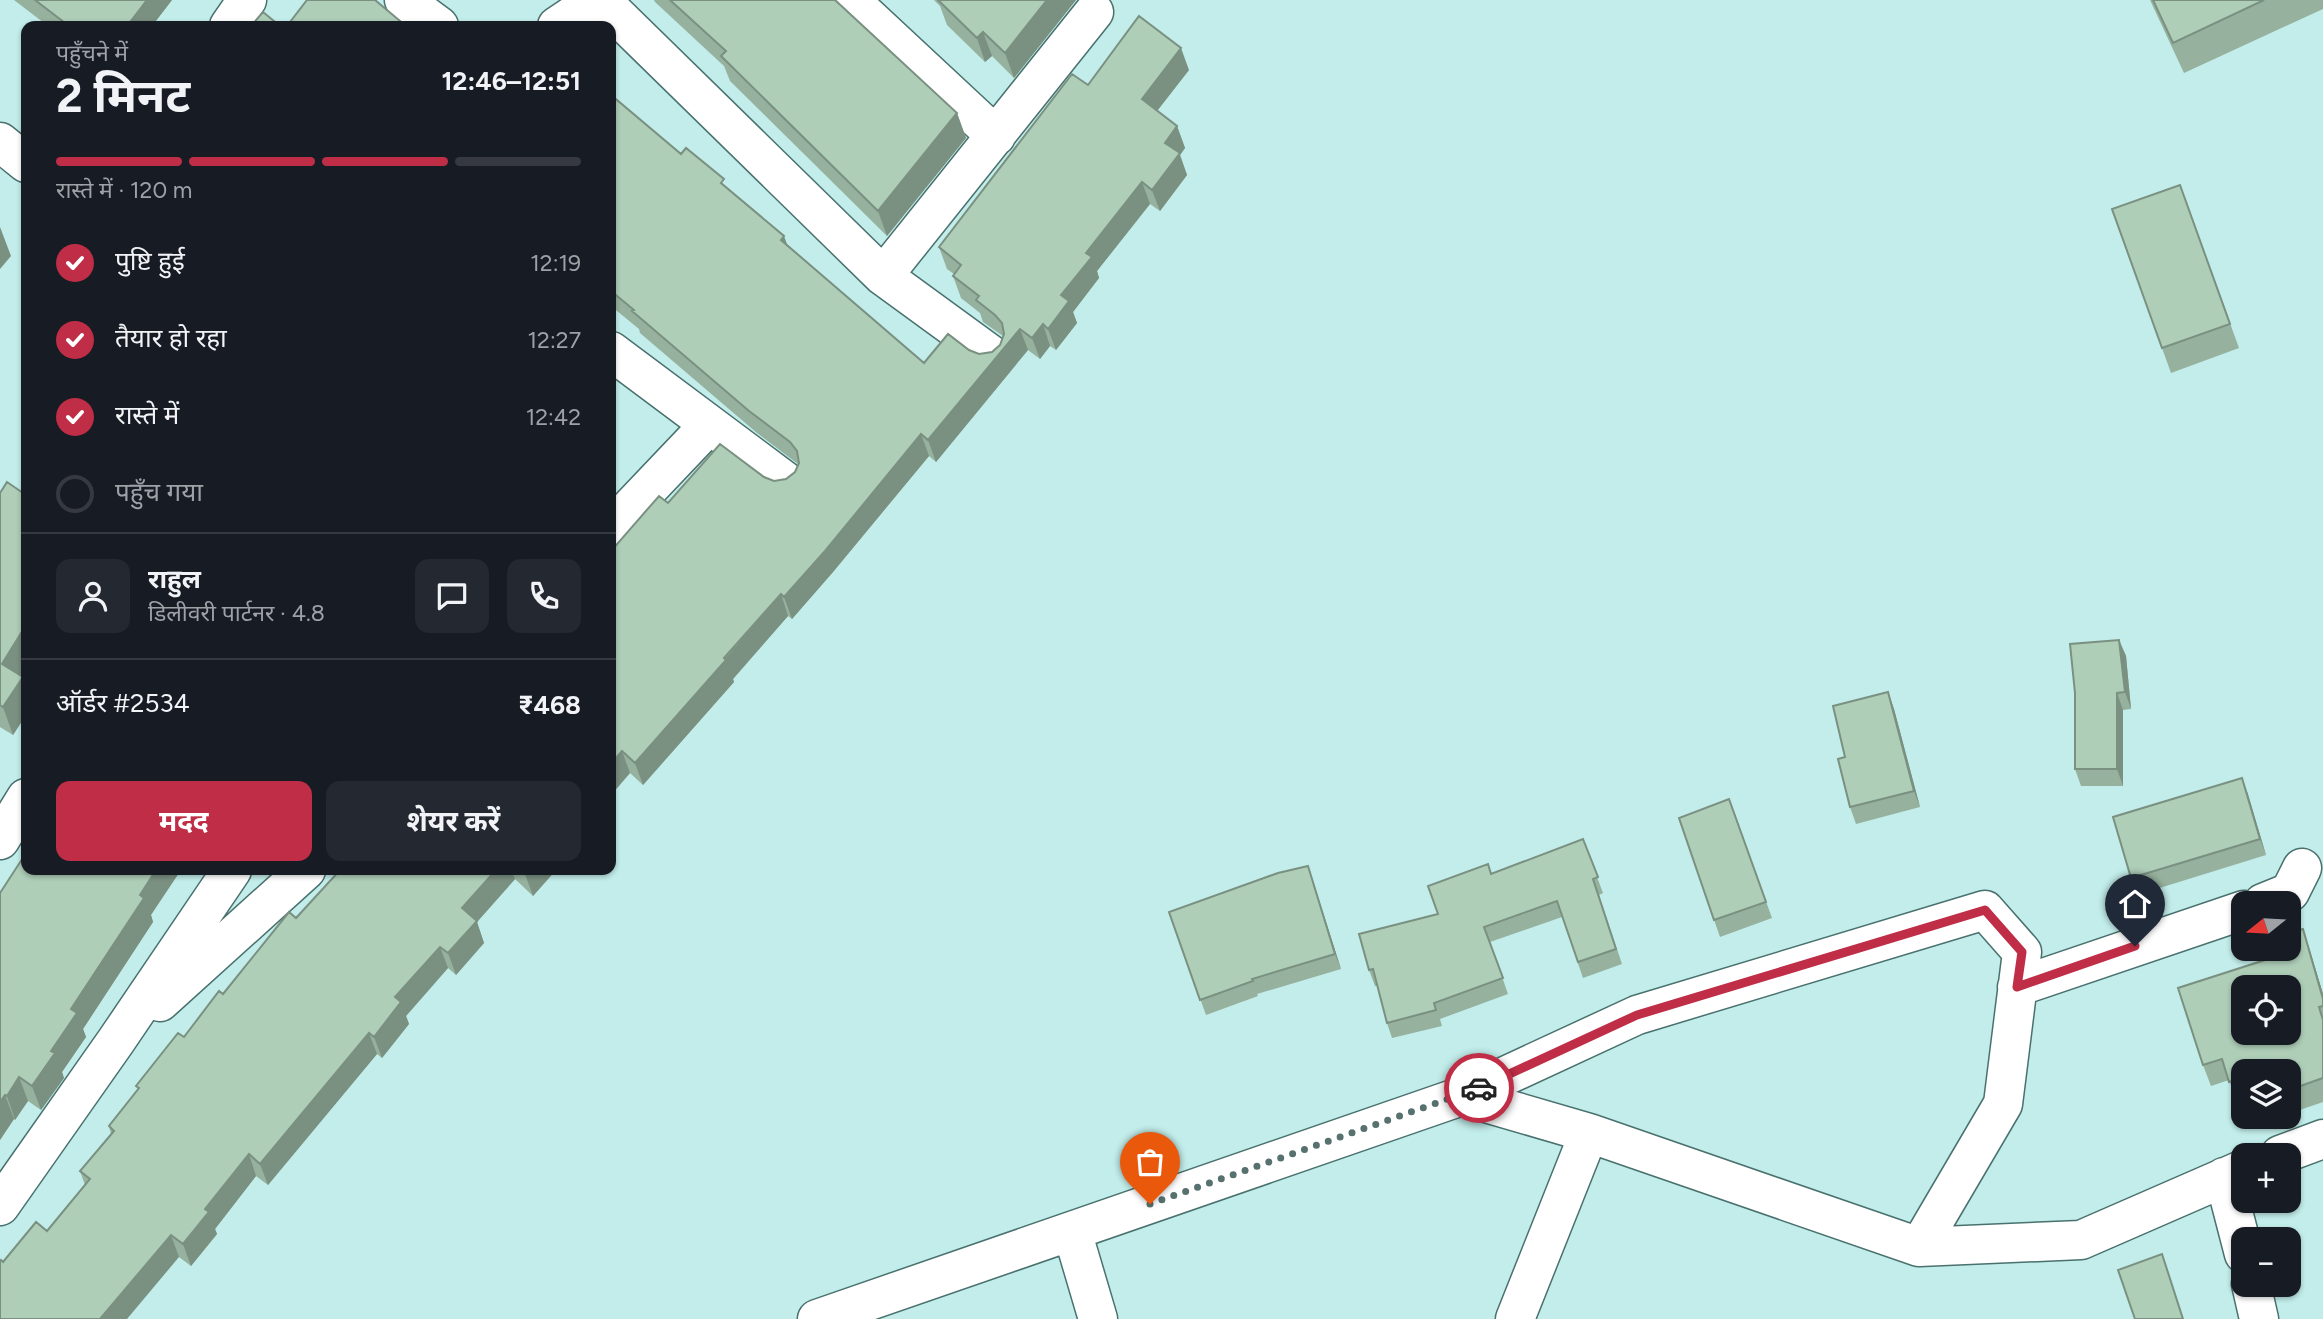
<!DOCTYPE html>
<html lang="hi">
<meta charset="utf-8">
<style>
:root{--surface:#171b24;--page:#242831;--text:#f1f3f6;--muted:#9ea1a6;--line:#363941;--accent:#bf2e46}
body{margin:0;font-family:Figtree,"Noto Sans Devanagari",sans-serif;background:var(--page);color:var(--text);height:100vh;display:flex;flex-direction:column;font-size:26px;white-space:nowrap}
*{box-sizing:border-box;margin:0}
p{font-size:23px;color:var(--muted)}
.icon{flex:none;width:38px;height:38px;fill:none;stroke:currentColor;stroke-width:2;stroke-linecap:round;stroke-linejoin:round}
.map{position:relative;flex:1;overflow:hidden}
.panel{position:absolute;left:21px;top:21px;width:595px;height:854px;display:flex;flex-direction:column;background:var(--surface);border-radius:14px;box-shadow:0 2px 5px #0004}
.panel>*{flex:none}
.needle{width:46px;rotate:252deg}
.tools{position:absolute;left:2231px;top:891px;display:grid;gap:14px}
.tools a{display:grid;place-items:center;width:70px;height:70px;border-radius:14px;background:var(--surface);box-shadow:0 2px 5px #0004;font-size:35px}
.pin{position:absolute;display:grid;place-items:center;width:60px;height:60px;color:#fff;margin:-72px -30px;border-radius:50% 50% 50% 0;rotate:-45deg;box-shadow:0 0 7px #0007}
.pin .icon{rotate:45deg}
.courier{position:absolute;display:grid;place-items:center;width:70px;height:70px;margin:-35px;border:5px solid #bf2e46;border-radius:50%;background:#fff;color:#222;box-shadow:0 2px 9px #0007}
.head em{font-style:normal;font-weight:700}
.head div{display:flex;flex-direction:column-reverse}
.head{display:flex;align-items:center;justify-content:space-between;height:119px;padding:0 35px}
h1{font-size:46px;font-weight:700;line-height:52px}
.bar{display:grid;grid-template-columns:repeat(4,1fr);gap:10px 7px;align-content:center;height:84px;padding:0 35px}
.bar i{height:9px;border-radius:5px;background:var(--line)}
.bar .on{background:var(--accent)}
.bar p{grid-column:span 4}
.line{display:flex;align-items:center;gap:18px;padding:0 35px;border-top:2px solid var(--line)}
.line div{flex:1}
.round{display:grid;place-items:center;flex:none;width:74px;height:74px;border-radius:14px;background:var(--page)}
ol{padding:0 35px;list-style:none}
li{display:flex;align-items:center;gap:21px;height:77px}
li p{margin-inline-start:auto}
li .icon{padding:7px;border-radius:50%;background:var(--accent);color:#fff;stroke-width:4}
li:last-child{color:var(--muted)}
li i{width:38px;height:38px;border:4px solid var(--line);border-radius:50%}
.action{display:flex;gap:14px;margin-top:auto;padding:14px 35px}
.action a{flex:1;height:80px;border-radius:14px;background:var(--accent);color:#fff;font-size:28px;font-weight:700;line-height:80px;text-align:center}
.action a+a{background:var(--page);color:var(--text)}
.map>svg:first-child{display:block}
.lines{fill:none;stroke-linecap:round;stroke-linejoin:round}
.minor-casing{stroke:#49716e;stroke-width:41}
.minor{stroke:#fff;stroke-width:38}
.wall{fill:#96b19e}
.shaded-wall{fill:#7a9081}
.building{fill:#aeceb8;stroke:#7a9081;stroke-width:2;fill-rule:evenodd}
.done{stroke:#57716f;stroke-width:7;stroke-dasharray:0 12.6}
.route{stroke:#bf2e46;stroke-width:9}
</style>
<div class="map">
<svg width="2323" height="1319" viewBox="0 0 2323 1319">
<rect width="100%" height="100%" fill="#c2edea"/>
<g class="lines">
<g class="minor-casing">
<path id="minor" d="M404 0 439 26
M601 0 883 276 990 354
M850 0 996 136
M229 26 247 0
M557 26 596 0
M0 142 26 163
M883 276 1094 12
M611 351 785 481
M611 528 709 425
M0 840 26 798
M2263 903 2290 892 2302 868
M2017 987 2244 910
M160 1002 306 870
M1462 1096 1589 1133 1919 1247 2081 1240 2244 1169
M2280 1155 2323 1139
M2224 1177 2244 1254
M0 1206 116 1041 232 870
M1072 1231 1098 1319
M2251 1284 2259 1319
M817 1319 1462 1096 1637 1015 1985 910 2022 952 2003 1104 1919 1247
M1515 1319 1589 1133"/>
</g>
<use href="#minor" class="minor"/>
</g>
<path class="wall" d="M14 0H172L152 26H48Z
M654 0H835L957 113 966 138 887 236 730 81 724 66 655 2Z
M934 0H1076L1014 78 992 56 985 62 947 25 940 6Z
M2150 0H2323V9L2184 73Z
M1189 70 1157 111 1177 126 1185 148 1180 155 1187 175 1160 211 1150 204 1097 271 1099 278 1073 312 1077 323 1056 350 1050 346 1040 359 1028 350 936 462 929 456 833 572 792 619 788 616 733 679 734 682 643 785 630 773 611 795 668 503 764 477 774 481 786 479 795 472 798 464 757 433 640 333 639 329 611 306V91L613 97 681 154 727 188 788 246 924 363 969 350 979 354 992 352 1000 345 1003 336 983 322 980 313 961 298 953 276 954 274 947 269 939 247 1088 85Z
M2180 185 2239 348 2171 373 2112 209Z
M0 493 26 495V669L22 676 26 687V715L13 735 0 727Z
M2119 640 2126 656 2131 709 2123 710V786H2081L2075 769V693Z
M1888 692 1894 709 1920 807 1856 824 1850 807 1845 757Z
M2242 778 2266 855 2137 895 2131 878Z
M1729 799 1772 918 1720 937 1679 818Z
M1583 839 1603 893 1599 895 1622 964 1583 978 1562 917 1490 942 1508 994 1440 1019 1442 1026 1392 1038 1387 1023 1377 986H1375L1369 970 1438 914 1491 874Z
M1308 866 1341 969 1257 994 1258 996 1206 1015 1169 912Z
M345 870H556L533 896 515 879 477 922 484 943 456 975 448 968 406 1016 409 1024 382 1058 377 1054 268 1185 256 1176 215 1229 217 1234 191 1266 179 1257 3 1262 47 1231 85 1185 80 1171 111 1134 109 1126 138 1090 136 1086 296 918Z
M0 893 151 915 153 922 83 1029 86 1037 62 1072 64 1078 41 1110 28 1101 15 1120 14 1119 0 1140Z
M2303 929 2310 951 2323 994V1102L2291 1113 2289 1109V1071H2244V1101L2237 1103 2229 1080 2211 1086 2203 1065 2268 959Z"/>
<path class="shaded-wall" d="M147 0H172L152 26H127Z
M1047 0H1076L1014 78 1005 53Z
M983 32 992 56 985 62 977 38Z
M1181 48 1189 70 1150 120 1142 99Z
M957 113 966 138 887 236 878 211Z
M1177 126 1185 148 1180 155 1187 175 1160 211 1152 190 1165 143Z
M1142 182 1150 204 1097 271 1099 278 1073 312 1077 323 1056 350 1048 329 1061 295 1086 253Z
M0 227 11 256 0 269Z
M784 236 792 258 781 240Z
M1043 324 1050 346 1040 359 1032 338Z
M1020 329 1028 350 936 462 928 440Z
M921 434 929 456 833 572 792 619 784 597Z
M781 594 788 616 733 679 734 682 643 785 635 763Z
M26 625V669L12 692 2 664Z
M2119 640 2126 656 2131 709 2125 692Z
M23 677 26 687V715L13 735 3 707Z
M1888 692 1894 709 1920 807 1914 791Z
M2117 693 2123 710V786L2117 769Z
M622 751 630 773 611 795V764Z
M2242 778 2248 794 2266 855 2260 839Z
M1308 866 1313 881 1341 969 1335 954Z
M156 870H181L151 915 153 922 83 1029 86 1037 62 1072 64 1078 41 1110 32 1086 51 1051 71 1009 140 895Z
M496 870H511L515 879 477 922 484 943 456 975 448 953 462 908Z
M529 870H556L533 896 525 874Z
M2303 929 2310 951 2323 994V999Z
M440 947 448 968 406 1016 409 1024 382 1058 374 1037 395 997Z
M369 1033 377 1054 268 1185 260 1164Z
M19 1077 28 1101 15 1120 7 1096Z
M5 1095 14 1119 0 1140V1102Z
M249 1154 256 1176 215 1229 217 1234 191 1266 183 1244 205 1209Z
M171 1235 179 1257 127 1319H100Z"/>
<path class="building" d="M35 0H147L127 26H69Z
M307 0H375L406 26H287Z
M670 0H835L957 113 878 211 721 56 726 51Z
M938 0H1047L1005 53 983 32 977 38Z
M2153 0H2264L2173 43Z
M263 12 280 26H251Z
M1139 16 1181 48 1142 99 1177 126 1165 143 1180 153 1152 190 1142 182 1086 253 1092 257 1061 295 1069 301 1048 329 1043 324 1032 338 1020 329 928 440 921 434 825 551 784 597 781 594 724 658 726 660 635 763 622 751 611 764V551L659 496 668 503 720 444 764 477 774 481 786 479 795 472 799 463 797 451 790 442 749 411 632 311 634 310 611 291V95L681 154 686 148 724 179 721 183 784 236 781 240 924 363 948 334 969 350 979 354 992 352 1000 345 1004 334 1002 323 995 315 976 300 979 296 953 276 961 265 939 247 1072 74 1088 85Z
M2180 185 2230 324 2162 348 2112 209Z
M7 482 26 495V625L2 664 23 677 3 707 0 705V493Z
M2119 640 2125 692 2117 693V769H2075V693L2070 644Z
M1888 692 1914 791 1850 807 1838 759 1845 757 1833 706Z
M2242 778 2260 839 2131 878 2113 817Z
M1729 799 1766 902 1714 920 1679 818Z
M1583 839 1598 877 1593 879 1616 949 1578 962 1557 901 1484 927 1503 978 1434 1003 1436 1010 1387 1023 1373 969 1369 970 1359 934 1438 914 1428 886 1488 864 1491 874Z
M26 853V870H156L140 895 144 898 71 1009 77 1013 51 1051 55 1053 32 1086 19 1077 7 1096 5 1095 0 1102V893Z
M1308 866 1335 954 1252 979 1253 981 1200 1000 1169 912 1278 873Z
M340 870 345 871V870H496L462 908 477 921 448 953 440 947 395 997 401 1002 374 1037 369 1033 260 1164 249 1154 205 1209 209 1212 183 1244 171 1235 100 1319H0V1261L1 1260 3 1262 36 1222 47 1231 90 1179 80 1171 114 1131 109 1126 139 1088 136 1086 178 1033 184 1037 219 991 223 994 289 912 296 918Z
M521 870H529L525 874Z
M2303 929 2323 999V1006L2319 1007 2323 1020V1078L2289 1090V1071H2275L2274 1068 2263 1071H2244V1077L2229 1082 2222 1059 2203 1065 2178 988 2268 959 2265 948H2289V933ZM2244 987H2289V1032H2244Z
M2162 1254 2183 1319H2135L2118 1270Z"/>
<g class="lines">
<path class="done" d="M1150 1204 1479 1088"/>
<path class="route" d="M1479 1088 1637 1015 1985 910 2022 952 2017 987 2135 946"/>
</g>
</svg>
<div class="tools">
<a><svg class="needle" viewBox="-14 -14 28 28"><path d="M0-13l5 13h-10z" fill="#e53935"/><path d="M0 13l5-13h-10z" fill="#9ea1a6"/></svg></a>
<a><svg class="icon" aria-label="locate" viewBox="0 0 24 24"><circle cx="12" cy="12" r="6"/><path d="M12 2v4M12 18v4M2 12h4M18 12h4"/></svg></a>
<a><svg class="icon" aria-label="layers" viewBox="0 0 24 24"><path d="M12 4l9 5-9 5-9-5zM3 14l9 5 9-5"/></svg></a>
<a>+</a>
<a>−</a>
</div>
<div class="pin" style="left:1150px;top:1204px;background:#ea580c"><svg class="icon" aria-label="bag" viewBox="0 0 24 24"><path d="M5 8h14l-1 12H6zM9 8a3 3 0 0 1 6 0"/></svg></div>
<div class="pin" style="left:2135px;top:946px;background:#1f2937"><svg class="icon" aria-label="home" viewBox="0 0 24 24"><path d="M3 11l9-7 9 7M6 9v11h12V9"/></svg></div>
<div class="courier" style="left:1479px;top:1088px"><svg class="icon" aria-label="car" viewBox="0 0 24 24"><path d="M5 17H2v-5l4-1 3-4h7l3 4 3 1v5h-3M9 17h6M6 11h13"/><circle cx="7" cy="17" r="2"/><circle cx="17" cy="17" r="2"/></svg></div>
<section class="panel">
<div class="head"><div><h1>2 मिनट</h1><p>पहुँचने में</p></div><em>12:46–12:51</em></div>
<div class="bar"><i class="on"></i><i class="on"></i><i class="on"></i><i></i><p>रास्ते में · 120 m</p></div>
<ol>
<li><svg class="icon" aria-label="check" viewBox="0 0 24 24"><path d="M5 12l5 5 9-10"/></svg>पुष्टि हुई<p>12:19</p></li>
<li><svg class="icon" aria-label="check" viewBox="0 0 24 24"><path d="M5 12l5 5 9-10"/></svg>तैयार हो रहा<p>12:27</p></li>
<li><svg class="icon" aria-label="check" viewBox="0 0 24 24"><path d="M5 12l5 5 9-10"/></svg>रास्ते में<p>12:42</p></li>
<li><i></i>पहुँच गया</li>
</ol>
<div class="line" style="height:126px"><a class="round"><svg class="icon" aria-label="person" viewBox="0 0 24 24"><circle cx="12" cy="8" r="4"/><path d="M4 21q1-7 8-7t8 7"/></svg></a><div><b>राहुल</b><p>डिलीवरी पार्टनर · 4.8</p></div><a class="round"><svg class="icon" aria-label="chat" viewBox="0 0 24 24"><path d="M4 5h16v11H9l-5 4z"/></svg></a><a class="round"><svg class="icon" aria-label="phone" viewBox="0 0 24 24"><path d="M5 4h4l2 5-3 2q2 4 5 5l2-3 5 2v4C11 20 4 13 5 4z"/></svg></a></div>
<div class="line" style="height:91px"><div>ऑर्डर #2534</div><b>₹468</b></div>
<div class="action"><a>मदद</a><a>शेयर करें</a></div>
</section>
</div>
